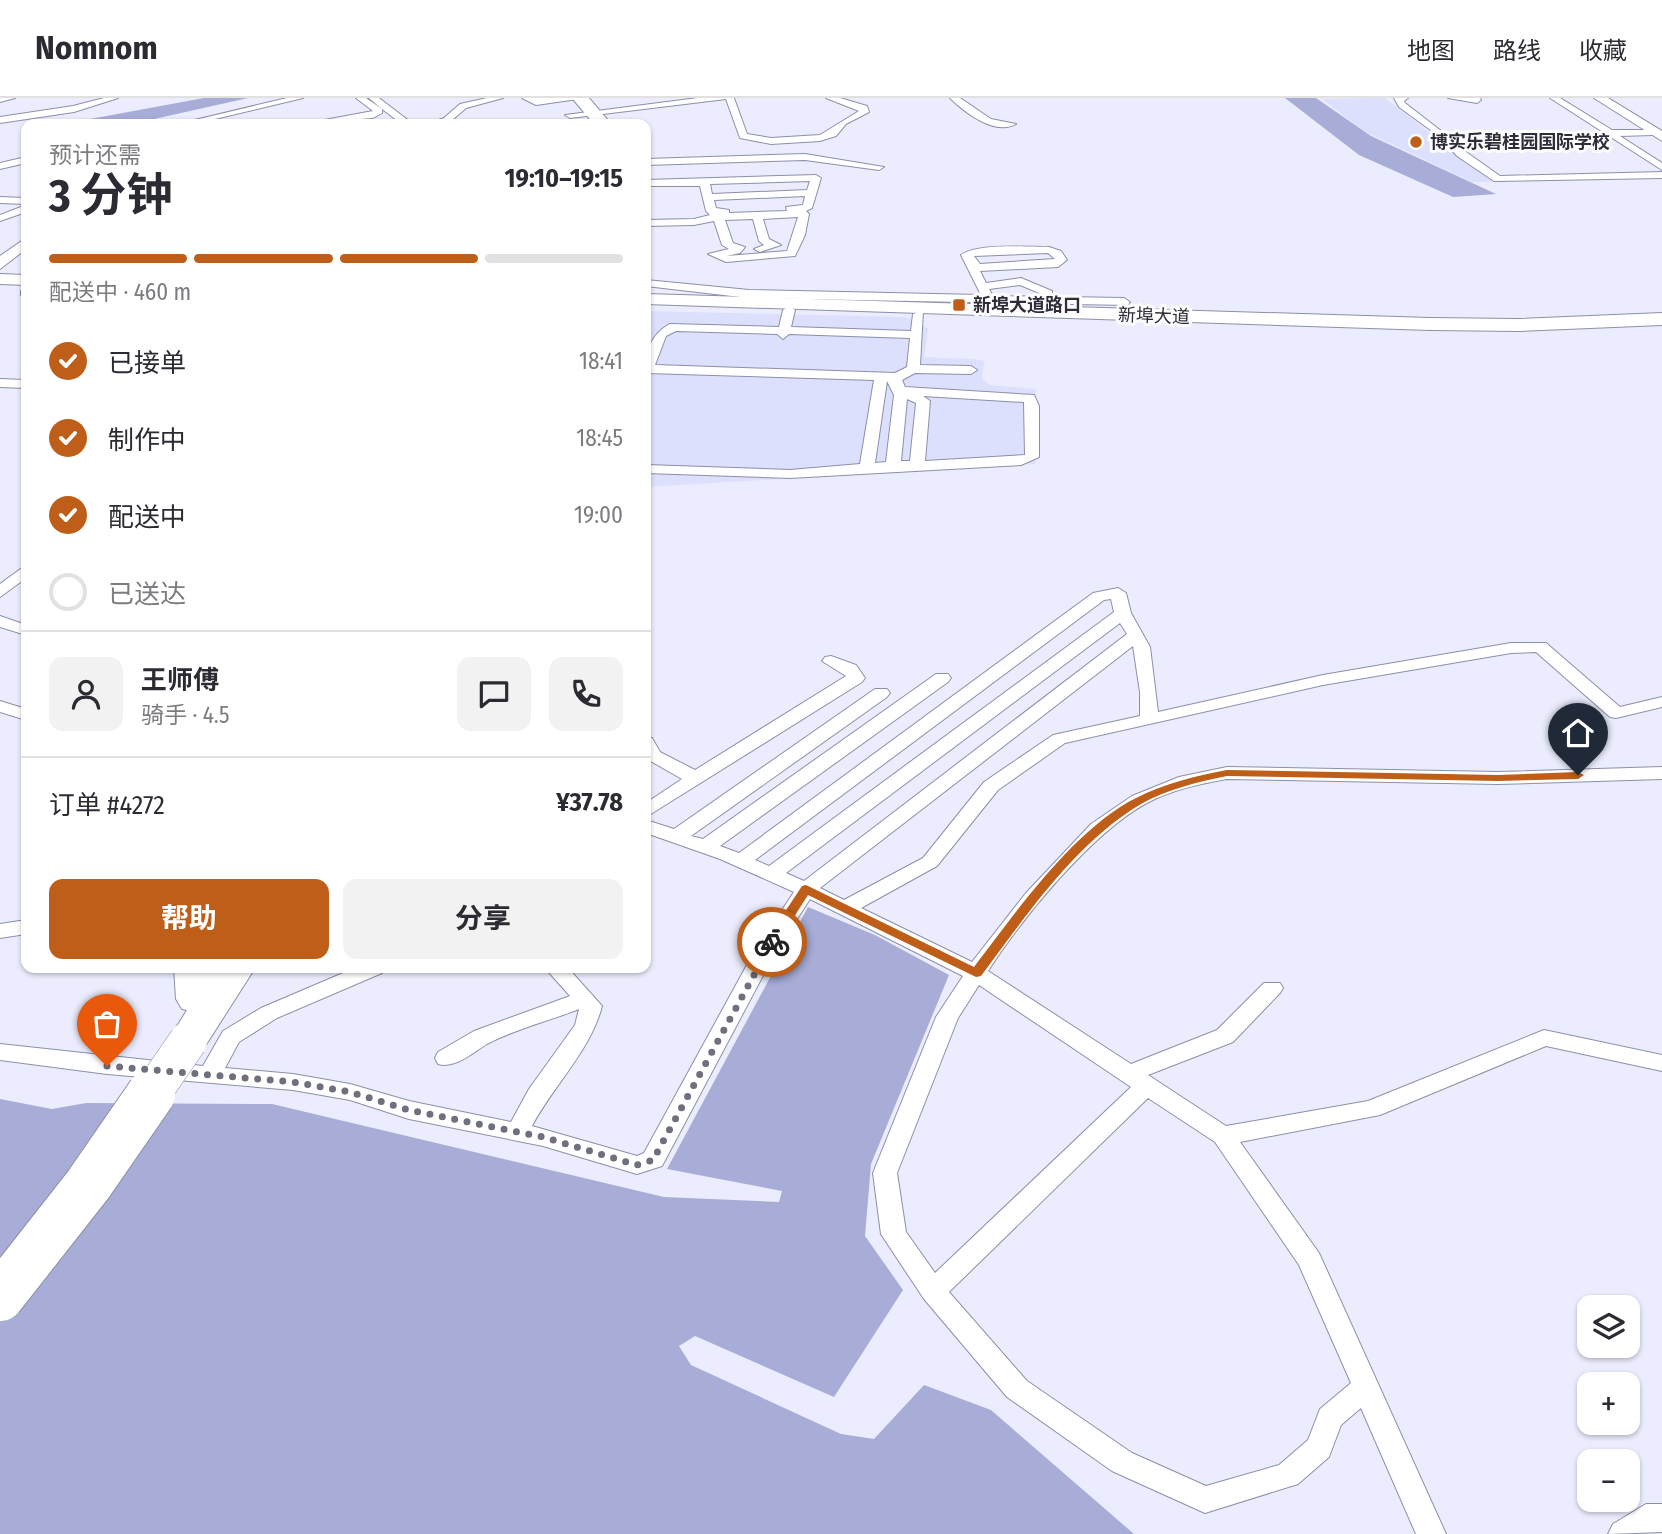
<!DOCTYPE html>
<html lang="zh">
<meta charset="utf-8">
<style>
:root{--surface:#fff;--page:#f2f2f3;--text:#2b2b33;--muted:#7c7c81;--line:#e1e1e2;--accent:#be5e18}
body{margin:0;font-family:"Fira Sans Condensed","Noto Sans SC",sans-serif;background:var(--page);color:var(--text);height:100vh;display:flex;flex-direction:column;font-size:26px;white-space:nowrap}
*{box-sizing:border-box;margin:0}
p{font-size:23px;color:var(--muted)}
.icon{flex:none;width:38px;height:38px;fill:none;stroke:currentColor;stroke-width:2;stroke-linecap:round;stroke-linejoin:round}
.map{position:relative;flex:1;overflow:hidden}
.drawer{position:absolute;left:21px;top:21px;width:630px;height:854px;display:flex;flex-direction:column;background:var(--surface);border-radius:14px;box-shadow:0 2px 5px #0004}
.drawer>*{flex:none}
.tools{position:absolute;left:1577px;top:1197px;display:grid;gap:14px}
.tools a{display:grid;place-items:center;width:63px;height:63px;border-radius:14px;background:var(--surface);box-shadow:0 2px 5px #0004;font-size:35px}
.pin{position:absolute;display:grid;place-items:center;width:60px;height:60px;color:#fff;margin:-72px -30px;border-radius:50% 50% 50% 0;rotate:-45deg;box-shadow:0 0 7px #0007}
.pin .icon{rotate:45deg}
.courier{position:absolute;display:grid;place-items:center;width:70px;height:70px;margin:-35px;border:5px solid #be5e18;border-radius:50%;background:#fff;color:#222;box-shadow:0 2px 9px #0007}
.summary em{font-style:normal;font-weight:700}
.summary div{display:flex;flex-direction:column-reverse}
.summary{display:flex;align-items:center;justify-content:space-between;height:119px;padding:0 28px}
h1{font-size:46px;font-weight:700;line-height:52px}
.bar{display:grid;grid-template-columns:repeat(4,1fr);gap:10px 7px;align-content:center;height:84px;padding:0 28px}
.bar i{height:9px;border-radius:5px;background:var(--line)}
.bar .current{background:var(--accent)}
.bar p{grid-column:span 4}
.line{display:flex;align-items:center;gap:18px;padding:0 28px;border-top:2px solid var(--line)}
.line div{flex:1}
.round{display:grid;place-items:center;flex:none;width:74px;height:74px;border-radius:14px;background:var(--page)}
ol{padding:0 28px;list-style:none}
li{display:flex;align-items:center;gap:21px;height:77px}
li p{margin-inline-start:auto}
li .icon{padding:7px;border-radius:50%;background:var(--accent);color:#fff;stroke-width:4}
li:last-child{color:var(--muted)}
li i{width:38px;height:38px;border:4px solid var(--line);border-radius:50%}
.action{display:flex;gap:14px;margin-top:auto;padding:14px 28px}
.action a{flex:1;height:80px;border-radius:14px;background:var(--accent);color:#fff;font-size:28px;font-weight:700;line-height:80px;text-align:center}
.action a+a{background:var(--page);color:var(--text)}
header{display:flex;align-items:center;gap:42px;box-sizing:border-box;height:98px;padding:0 35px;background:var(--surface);border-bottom:2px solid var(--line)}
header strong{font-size:33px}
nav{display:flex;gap:38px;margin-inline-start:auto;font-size:24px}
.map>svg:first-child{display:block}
.built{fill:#dce0fc}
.water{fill:#a8add8}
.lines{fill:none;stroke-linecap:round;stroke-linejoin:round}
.street-casing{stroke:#8c8fa9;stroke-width:2}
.secondary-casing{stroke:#8c8fa9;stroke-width:2}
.primary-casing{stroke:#8c8fa9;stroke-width:2}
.highway-casing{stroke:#8c8fa9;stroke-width:2}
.street{fill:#fff;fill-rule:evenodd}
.secondary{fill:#fff;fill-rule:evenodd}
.primary{fill:#fff;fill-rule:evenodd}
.highway{fill:#fff;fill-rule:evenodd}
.highway-bridge-far1-casing{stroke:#8c8fa9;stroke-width:39;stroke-linecap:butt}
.highway-bridge-casing{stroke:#8c8fa9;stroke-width:50;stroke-linecap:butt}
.highway-bridge-far1{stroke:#fff;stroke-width:38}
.highway-bridge{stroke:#fff;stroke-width:48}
.route{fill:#be5e18}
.done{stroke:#6f707d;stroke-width:7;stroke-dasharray:0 12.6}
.poi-dot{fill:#be5e18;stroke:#fcfcfc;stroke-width:2.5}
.labels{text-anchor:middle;stroke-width:6;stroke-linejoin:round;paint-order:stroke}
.far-poi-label{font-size:18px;font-weight:bold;fill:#2c2d38;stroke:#fcfcfc;text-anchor:start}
.far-street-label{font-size:18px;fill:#2c2d38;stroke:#fcfcfc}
</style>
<header>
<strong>Nomnom</strong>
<nav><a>地图</a><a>路线</a><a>收藏</a></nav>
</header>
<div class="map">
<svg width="1662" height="1436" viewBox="0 0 1662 1436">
<rect width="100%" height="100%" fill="#ebedfe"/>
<path class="built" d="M1385 0 1493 84H1472L1364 33 1322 1Z
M646 213 904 219 919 224 928 231 924 259 975 261 984 263 982 281 990 287 1036 291 1035 366 646 389Z"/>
<path class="water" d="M204 0H248L132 26H63Z
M1285 0H1316L1371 38 1496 96 1453 99 1359 57Z
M808 809 875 837 949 877 871 1066 865 1138 903 1192 834 1299 695 1238 679 1248 691 1267 841 1336 874 1341 924 1287 991 1312 1134 1436H0V1001L52 1011 86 1005 272 1006 664 1099 779 1104 782 1093 667 1071Z"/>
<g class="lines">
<g class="street-casing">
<path id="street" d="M0 0H15L0 4Z
M104 0H118L74 14 0 25V19L73 8Z
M287 0H303L194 26H178Z
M356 0H366L382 11 369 0H379L413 26H402L382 11V15L373 20 303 26 373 13Z
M487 0H503L466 10 450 24 428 26 444 20 460 6Z
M522 0H585L536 7Z
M698 0H734L747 36 771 40 820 37 859 13 826 0H840L867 8 869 14 846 26 836 38 820 43 771 46 740 40 726 1 570 20 565 17Z
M950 0H960L991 21 1016 26C995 38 964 14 950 0Z
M1394 0H1408L1404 3 1405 5 1454 43 1490 42 1501 49V53L1488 48 1459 49 1500 78 1662 74V80L1494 83 1457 58 1440 39 1399 9Z
M1448 0H1480L1481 2 1477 5Z
M1550 0H1560L1612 32H1656L1653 37 1620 38 1662 65V72Z
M805 56 884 69 879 72 805 62 646 67V61Z
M26 59V65L0 71V65Z
M816 77 821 80 812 110 806 113 809 116 805 137 795 158 726 164 708 156 729 151 722 147 714 123 694 127 646 128V122L694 121 710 117 706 113 700 88H646V82ZM810 83 807 92 712 96 710 86ZM805 98 803 107 786 109 787 113 729 115V112L716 110 714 102ZM798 119 787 153 727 158 740 155 745 149 733 145 725 122 753 121 759 143 764 147 754 151 760 154 781 147 769 141 763 121Z
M0 99 26 100V106L0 105Z
M26 107V114L0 123V117Z
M1049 149 1061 153 1067 162 1058 169 980 173 986 185 1021 180 1052 193V197H1044L1020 187 989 191 993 198 1124 200 1130 204 1128 207 749 200 646 188V182L749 192 981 197 961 157C978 145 1027 149 1049 149ZM1048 155 1055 161 980 166 974 158Z
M26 191V198L21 197V193Z
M789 208 795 212 791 229 911 233 913 216 923 213 920 267 971 268 977 272 971 276 915 275 902 282 905 289 1034 297 1039 308V359L1021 367 790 380 646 375V367L790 372 860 366 874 282 646 275C646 253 650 237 670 226L779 229 783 212ZM676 233 777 236 783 241 789 236 910 240 907 269 895 275 655 267 666 238ZM887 283 894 297 886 364 875 365ZM923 298 1024 304 1025 357 925 363 930 303ZM907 301 916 305 910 363H901Z
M0 281 26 282V290L0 289Z
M26 467V480L0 499V486Z
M1118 490 1126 495 1131 515 1150 549 1158 614 1323 577 1511 545H1546L1620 609 1662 599V609L1616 620 1610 619 1536 554 1511 555 1323 587 1065 645 998 692 937 768 861 810 972 864 1026 795 1091 726 1132 698 1179 679 1227 669 1498 674 1662 669V681L1498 686 1227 681C1199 686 1171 692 1145 706 1090 737 1023 819 988 873L1131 966 1217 932 1264 885H1280L1283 890 1280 895 1233 944 1148 977 1226 1028 1368 1003 1544 932 1662 957V973L1546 948 1380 1017 1240 1044 1319 1155 1446 1436H1416L1361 1310 1341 1327 1329 1359 1298 1386 1205 1415 1112 1373 1007 1299 924 1201 881 1136 873 1075 936 919 963 878 810 801 775 855 662 1068 637 1076 543 1048 409 1021 350 1002 293 992 107 976 0 962V946L203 968 223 933 261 910 355 870H385L382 875 277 920 239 944 225 970 293 976 350 986 409 1003 511 1024 529 991 575 927 579 911C549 923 515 931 487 946 472 955 455 971 438 966L435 960 438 954 474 933 570 898 545 870H568L602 908C591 952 553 988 532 1028L637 1058 644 1055 754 854 794 794 720 761 646 735V722L674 731 875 591H887L890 595 887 599 691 738 703 741 936 576H948L951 580 948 584 720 748 739 755 1093 495ZM1111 501 1114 514 769 768 755 762 1104 502ZM1120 525 1127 536 804 783 786 775ZM1133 548 1140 594V618L1053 637 984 684 923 760 844 802 820 790ZM979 887 1131 989 935 1175 906 1134 897 1075 958 920ZM1148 1000 1215 1044 1299 1167 1351 1285 1320 1311 1308 1342 1279 1367 1206 1388 1132 1355 1027 1283 949 1194Z
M0 518 26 527V537L0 529Z
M831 558 856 567 865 580 862 584 646 719V705L682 681 647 661 646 639 652 640 660 654 695 672 846 578 822 563 825 559Z
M0 603 26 611V622L0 614Z
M26 822V836L0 840V826Z
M1646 1406H1662V1434L1608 1436 1613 1426Z"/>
</g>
<g class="secondary-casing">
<path id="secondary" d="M1594 0H1608L1662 33V43Z
M26 140V151L0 171V158Z"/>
</g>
<g class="primary-casing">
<path id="primary" d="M0 176 26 177V187L0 186Z
M646 196 1430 220 1519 221 1662 215V227L1519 233 1430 232 646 206Z"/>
</g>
<g class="highway-casing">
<path id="highway" d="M572 0H589L611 26H594Z
M174 870H212L213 874 216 870H255L202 953 188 957 174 953 168 943 187 912 182 911 176 901Z"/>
</g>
<use href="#street" class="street"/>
<use href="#secondary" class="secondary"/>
<use href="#primary" class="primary"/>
<use href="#highway" class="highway"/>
<g class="highway-bridge-far1-casing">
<path id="highway-bridge-far1" d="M150 998 188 943"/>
</g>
<g class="highway-bridge-casing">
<path id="highway-bridge" d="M0 1199 88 1087 151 996"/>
</g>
<use href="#highway-bridge-far1" class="highway-bridge-far1"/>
<use href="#highway-bridge" class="highway-bridge"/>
</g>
<path class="route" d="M1227 672 1498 677 1578 674 1584 677 1578 681 1498 683 1227 678C1198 684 1167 691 1141 706 1074 746 1027 817 981 878L976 879 808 797 776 847 765 844 802 788 806 787 974 869C1016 814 1074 731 1136 700 1165 685 1196 678 1227 672Z"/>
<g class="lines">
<path class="done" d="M107 968 293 984 350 994 409 1012 543 1039 637 1067 653 1062 772 844"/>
</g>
<g class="poi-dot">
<circle cx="1416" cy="44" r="7"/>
<rect x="952" y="200" width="14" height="14" rx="3.5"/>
</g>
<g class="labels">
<g class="far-poi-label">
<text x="1430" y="50">博实乐碧桂园国际学校</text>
<text x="973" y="213">新埠大道路口</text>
</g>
<g class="far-street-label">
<text transform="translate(1154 218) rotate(2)" y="6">新埠大道</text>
</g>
</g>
</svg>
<div class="tools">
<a><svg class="icon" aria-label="layers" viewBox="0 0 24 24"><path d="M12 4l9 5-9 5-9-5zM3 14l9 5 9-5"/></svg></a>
<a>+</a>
<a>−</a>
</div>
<div class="pin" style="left:107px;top:968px;background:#ea580c"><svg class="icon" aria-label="bag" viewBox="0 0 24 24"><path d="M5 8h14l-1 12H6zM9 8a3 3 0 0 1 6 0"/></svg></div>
<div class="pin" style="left:1578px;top:677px;background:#1f2937"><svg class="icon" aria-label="home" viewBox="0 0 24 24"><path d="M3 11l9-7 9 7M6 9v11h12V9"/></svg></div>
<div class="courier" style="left:772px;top:844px"><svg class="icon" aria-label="bike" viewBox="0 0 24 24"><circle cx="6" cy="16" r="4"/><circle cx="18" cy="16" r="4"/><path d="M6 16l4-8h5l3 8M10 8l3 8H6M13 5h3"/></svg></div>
<section class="drawer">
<div class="summary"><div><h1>3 分钟</h1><p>预计还需</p></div><em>19:10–19:15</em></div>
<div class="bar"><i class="current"></i><i class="current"></i><i class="current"></i><i></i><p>配送中 · 460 m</p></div>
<ol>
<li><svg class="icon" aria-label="check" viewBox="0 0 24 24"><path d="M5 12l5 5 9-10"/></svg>已接单<p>18:41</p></li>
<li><svg class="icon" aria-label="check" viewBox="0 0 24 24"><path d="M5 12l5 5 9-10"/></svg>制作中<p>18:45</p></li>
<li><svg class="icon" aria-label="check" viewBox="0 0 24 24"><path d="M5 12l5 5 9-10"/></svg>配送中<p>19:00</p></li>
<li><i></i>已送达</li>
</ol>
<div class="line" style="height:126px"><a class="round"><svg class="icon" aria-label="person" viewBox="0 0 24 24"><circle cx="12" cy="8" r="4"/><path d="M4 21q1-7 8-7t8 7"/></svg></a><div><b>王师傅</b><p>骑手 · 4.5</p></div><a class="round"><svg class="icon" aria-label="chat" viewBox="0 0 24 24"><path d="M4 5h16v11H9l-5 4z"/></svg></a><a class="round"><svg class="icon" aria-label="phone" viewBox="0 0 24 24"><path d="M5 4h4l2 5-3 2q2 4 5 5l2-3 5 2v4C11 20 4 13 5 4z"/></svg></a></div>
<div class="line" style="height:91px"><div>订单 #4272</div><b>¥37.78</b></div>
<div class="action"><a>帮助</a><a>分享</a></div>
</section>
</div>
